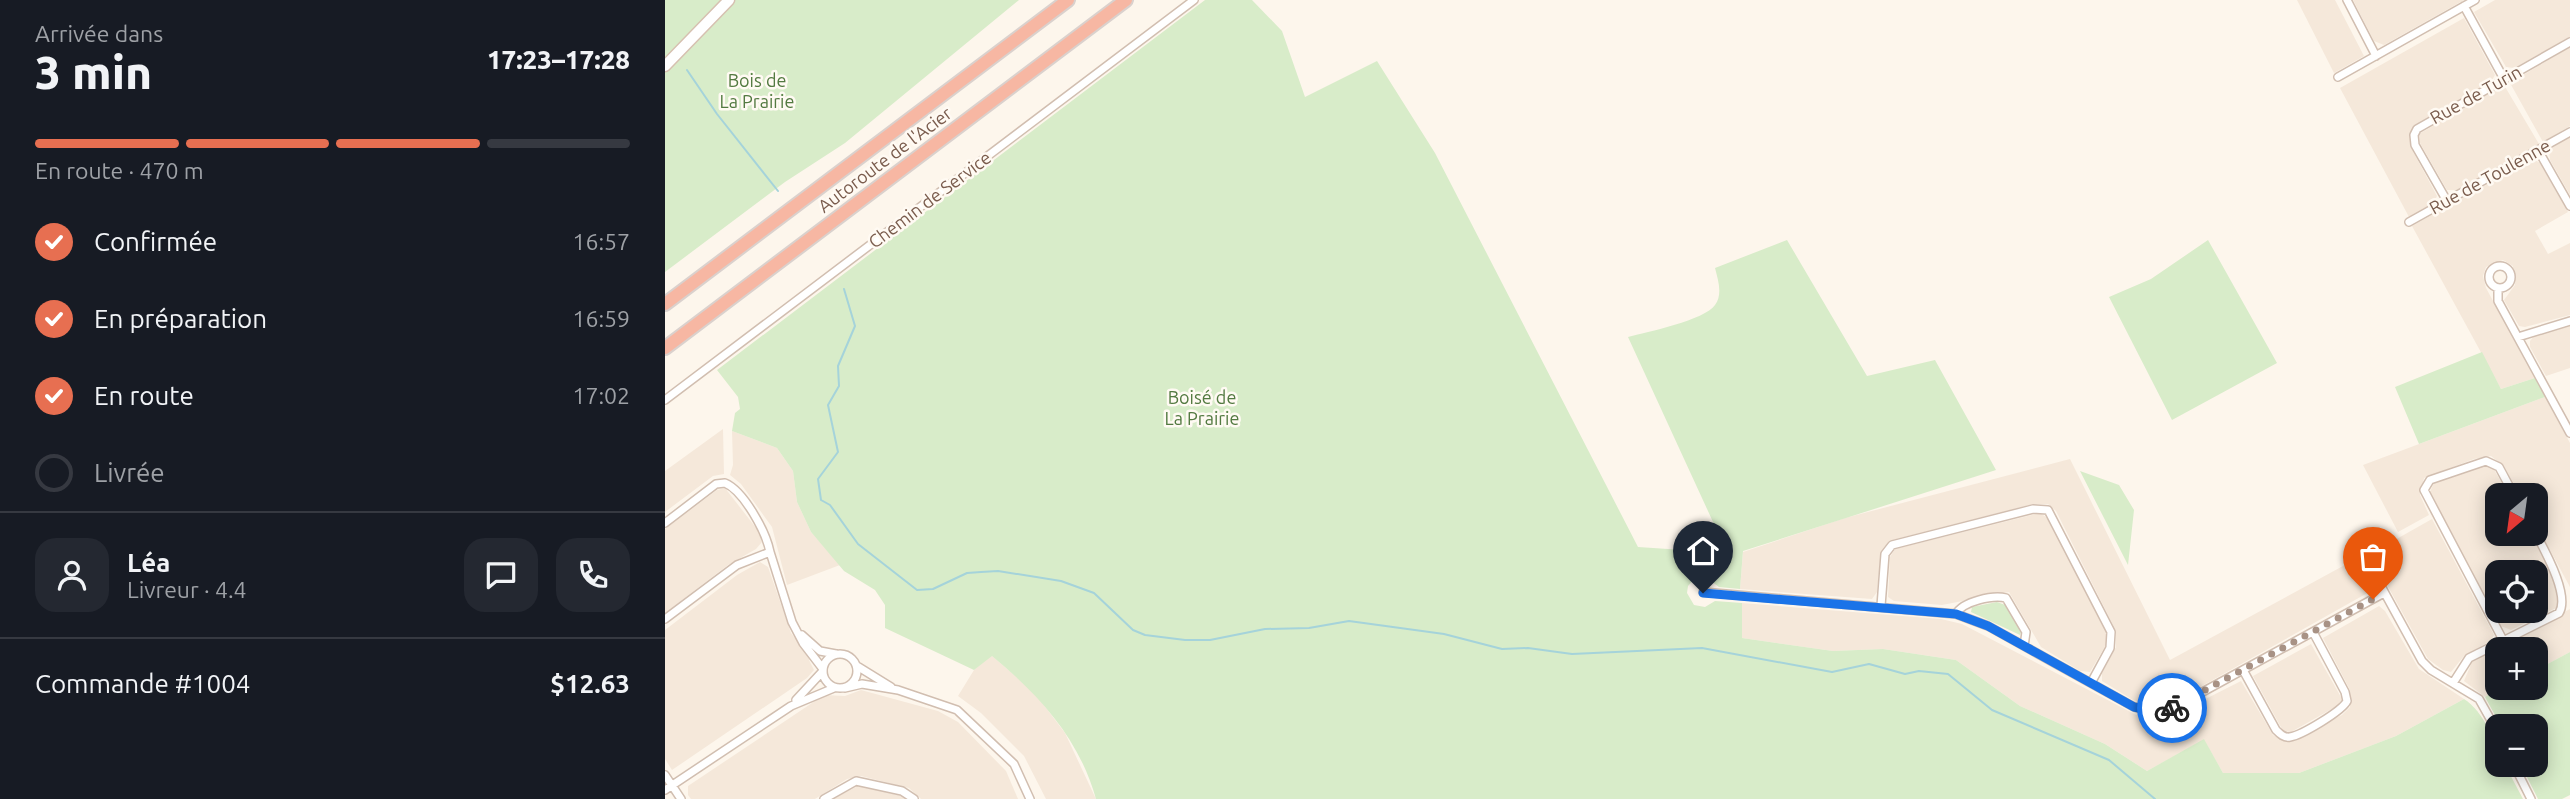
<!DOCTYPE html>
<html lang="fr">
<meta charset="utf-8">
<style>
:root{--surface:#171b24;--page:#242831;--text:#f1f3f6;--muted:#9ea1a6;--line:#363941;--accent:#e76f51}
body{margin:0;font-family:Ubuntu,sans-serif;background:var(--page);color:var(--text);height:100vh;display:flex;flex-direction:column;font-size:26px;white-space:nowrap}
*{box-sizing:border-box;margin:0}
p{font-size:23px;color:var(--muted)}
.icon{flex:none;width:38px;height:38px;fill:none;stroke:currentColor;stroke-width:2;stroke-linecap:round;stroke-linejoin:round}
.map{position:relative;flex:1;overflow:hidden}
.side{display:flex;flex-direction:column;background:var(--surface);width:665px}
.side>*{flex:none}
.needle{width:46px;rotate:209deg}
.fabs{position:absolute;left:1820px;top:483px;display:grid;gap:14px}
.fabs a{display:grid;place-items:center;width:63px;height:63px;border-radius:14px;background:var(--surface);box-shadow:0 4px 18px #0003;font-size:35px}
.pin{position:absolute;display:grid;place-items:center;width:60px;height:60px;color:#fff;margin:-72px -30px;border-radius:50% 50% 50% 0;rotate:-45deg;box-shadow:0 0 7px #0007}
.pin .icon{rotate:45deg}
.courier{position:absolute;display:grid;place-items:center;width:70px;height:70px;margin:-35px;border:5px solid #1a73e8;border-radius:50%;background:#fff;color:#222;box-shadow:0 2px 9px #0007}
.overview em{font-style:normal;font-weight:800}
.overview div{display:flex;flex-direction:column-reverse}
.overview{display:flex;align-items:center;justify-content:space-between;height:119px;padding:0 35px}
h1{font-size:46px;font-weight:800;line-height:52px}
.bar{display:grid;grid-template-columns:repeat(4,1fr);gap:10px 7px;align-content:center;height:84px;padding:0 35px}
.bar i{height:9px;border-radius:5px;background:var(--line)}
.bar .active{background:var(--accent)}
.bar p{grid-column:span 4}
.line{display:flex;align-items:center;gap:18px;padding:0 35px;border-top:2px solid var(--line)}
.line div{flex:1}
.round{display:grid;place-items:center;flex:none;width:74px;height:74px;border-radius:21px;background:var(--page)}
ol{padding:0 35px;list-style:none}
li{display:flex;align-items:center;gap:21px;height:77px}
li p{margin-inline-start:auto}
li .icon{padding:7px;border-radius:50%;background:var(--accent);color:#fff;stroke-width:4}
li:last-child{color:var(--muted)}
li i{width:38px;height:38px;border:4px solid var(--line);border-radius:50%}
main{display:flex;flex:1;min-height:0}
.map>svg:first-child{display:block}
.residential{fill:#f5e8da;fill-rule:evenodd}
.green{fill:#d8ecc9}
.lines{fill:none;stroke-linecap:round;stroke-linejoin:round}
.stream{stroke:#a5d3da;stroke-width:2}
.minor-casing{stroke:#d1beb0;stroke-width:10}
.secondary-casing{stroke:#d6c0b0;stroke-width:13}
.motorway-casing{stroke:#dad1cd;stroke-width:16}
.minor{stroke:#fff;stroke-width:7}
.secondary{stroke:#fff;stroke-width:10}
.motorway{stroke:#f7b7a3;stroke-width:12}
.done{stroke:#a89285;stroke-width:7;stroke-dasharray:0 12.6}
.route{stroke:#1a73e8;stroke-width:9}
.labels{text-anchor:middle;stroke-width:5;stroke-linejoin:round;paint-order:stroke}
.park-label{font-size:18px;fill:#537a41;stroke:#fffaf3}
.street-label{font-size:18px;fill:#7a5c4d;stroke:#fffaf3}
</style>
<main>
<section class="side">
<div class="overview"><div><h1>3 min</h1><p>Arrivée dans</p></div><em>17:23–17:28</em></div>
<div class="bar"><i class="active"></i><i class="active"></i><i class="active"></i><i></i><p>En route · 470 m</p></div>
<ol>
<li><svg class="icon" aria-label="check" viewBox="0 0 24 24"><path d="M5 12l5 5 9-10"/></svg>Confirmée<p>16:57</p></li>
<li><svg class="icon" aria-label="check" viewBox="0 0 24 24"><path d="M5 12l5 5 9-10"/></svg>En préparation<p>16:59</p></li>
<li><svg class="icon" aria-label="check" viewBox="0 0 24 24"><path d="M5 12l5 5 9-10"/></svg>En route<p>17:02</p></li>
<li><i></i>Livrée</li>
</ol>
<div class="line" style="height:126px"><a class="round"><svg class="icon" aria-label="person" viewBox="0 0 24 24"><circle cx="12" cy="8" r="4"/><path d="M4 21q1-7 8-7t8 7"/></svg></a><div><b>Léa</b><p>Livreur · 4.4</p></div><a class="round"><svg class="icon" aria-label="chat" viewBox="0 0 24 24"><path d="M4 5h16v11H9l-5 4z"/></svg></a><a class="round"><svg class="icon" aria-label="phone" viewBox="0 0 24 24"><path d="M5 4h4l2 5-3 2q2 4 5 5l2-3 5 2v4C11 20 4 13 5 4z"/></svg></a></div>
<div class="line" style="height:91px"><div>Commande #1004</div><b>$12.63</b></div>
</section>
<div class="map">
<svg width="1905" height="799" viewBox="0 0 1905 799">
<rect width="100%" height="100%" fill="#fdf6ec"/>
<path class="residential" d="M1632 0H1670L1699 56 1669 73Z
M1688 0H1799L1719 45 1709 41Z
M1830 0H1905V37L1849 68 1841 67 1809 12Z
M1799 18 1830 75 1826 82 1748 127 1745 146 1772 196 1769 203 1744 217 1675 88Z
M1905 47V126L1878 142 1845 83Z
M1839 85 1874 144 1792 190H1782L1755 143 1754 134Z
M1905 136V195L1885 160 1884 150Z
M1868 159 1875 163 1903 212 1870 231 1883 254 1905 243V315L1860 327 1854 326 1839 300 1850 285 1848 266 1838 260 1821 267 1818 276 1821 288 1870 378 1836 389 1747 226Z
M1905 325V368L1881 376 1865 347V341L1870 335Z
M1880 397 1905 443V587L1871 524V495H1855L1839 466 1826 456 1809 459 1759 478 1755 495 1764 515 1733 532 1698 465Z
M58 429 59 474 48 476 0 512V471Z
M67 431 112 448 128 471 132 502 146 532 175 565 122 585 107 527 76 484 65 475 68 465Z
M1405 459 1505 660 1678 566 1691 555 1706 582V591L1512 700 1487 705 1468 700 1437 681V673L1451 647V631L1391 511 1383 504H1368L1224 541 1216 551 1212 592 1207 599 1075 589 1078 552 1180 518Z
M1819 466 1828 468 1844 495H1832V534H1865L1898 594 1895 606 1846 630 1836 626 1764 494 1769 483ZM1832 572H1871V611H1832Z
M60 488 95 533 97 542 91 549 63 565 0 613V529L52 490Z
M1375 513 1384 519 1442 632V643L1425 672 1415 671 1376 647 1344 592 1277 605 1229 601 1223 597 1225 557 1230 549Z
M1767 519 1829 635 1825 641 1799 656 1786 672 1778 670 1763 659 1705 554Z
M95 562 103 567 126 633 146 658 144 660 149 670 142 678 7 770 0 759V630L72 575Z
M1077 603 1276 619 1297 624 1477 718 1505 717 1576 681 1608 735 1622 741 1677 715 1685 707V690L1658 638 1714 606 1720 611 1754 669 1799 699 1731 736 1634 773H1558L1539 740 1482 771 1440 744 1355 706 1291 660 1218 649 1168 651 1077 638Z
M1905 609V652L1871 670V649H1832L1833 688 1820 697 1799 681 1807 662Z
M1646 644 1677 699 1672 706 1626 732 1618 731 1588 676Z
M326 655 369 692 400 733 431 799H381L359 756 316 713 293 696 309 670Z
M196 690 273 711 293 722 341 771 353 799H256L244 788 196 776 182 779 150 799H26L23 795V786L159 695 180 696Z
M193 786 237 796 242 799H168Z"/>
<path class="green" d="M0 0H354L180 143 120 182 0 272Z
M540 0H587L617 31 640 97 712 61 770 153 973 547 1018 550 1054 535 963 337C982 332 1040 320 1050 305 1058 294 1053 280 1050 268L1122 240 1202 376 1270 360 1331 470 1078 551 1075 589 1054 587 1042 578H1030L1023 586 1022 593 1029 605 1040 607 1050 601 1077 603V638L1168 651 1218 649 1291 660 1355 706 1440 744 1482 771 1539 739 1558 773H1634L1731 736 1799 699C1819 712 1832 742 1832 765H1840L1858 799H431C414 738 374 695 327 656L309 670 220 628V605L210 590 179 571 146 532 132 502 128 471 112 448 67 431 70 413 75 409 73 397 52 370Z
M1543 240 1612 363 1507 420 1444 297 1486 279Z
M1817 352 1836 389 1870 378 1880 397 1754 444 1730 387Z
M1415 471 1454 485 1469 510 1463 565Z
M1332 602 1343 606 1356 632 1355 635 1306 612 1307 607Z
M1905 652V795L1897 799H1873L1856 765H1871V726H1836L1820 697 1834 688H1871V670Z"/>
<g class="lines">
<path class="stream" d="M22 70 52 114 113 191
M179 289 190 326 173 366 174 386 163 405 173 452 153 479 156 500 165 505 193 544 252 590 268 589 302 573 316 572 333 571 396 581 429 593 468 630 480 635 520 640H545L600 629 644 628 684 621 779 634 837 649 863 648 907 654 1037 648 1167 672 1204 664 1240 674 1254 671 1283 674 1327 710 1444 760 1490 799"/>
<g class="minor-casing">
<path id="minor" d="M1682 0 1711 56
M1799 6 1839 79
M1673 77 1810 0
M1873 150 1905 206
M1782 201 1750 145 1749 135 1752 129 1905 42
M1744 222 1905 132
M1824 277a11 11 0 1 1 22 0a11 11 0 1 1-22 0Z
M1833 288V301L1905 433
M1853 337 1905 321
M0 400 529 0
M0 523 51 484 60 483C79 491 101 532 105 552L72 565 0 619
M105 552 127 622 138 643 158 669
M1699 555 1757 661 1766 670 1814 699 1832 731
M1038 592 1291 614 1323 626 1469 707 1494 711 1521 701 1719 593
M1216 606 1220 554 1227 545 1368 509 1383 510 1446 632 1445 648 1426 683
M1291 614C1298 601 1328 595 1341 598L1361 632 1359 646
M137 635 155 651 171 654
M1838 640 1759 490 1765 480 1821 461 1834 467 1849 495
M158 671a17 17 0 1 1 34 0a17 17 0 1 1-34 0Z
M192 666 226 687
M1578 670 1611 730C1615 734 1619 738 1625 737 1637 735 1677 711 1682 701L1680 692 1648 632
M1788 683 1804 658 1894 613C1905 596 1881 553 1871 534
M180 688 197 684 233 690 292 710 349 764 365 799
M131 700 158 671
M1849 765 1866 799
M0 775 16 799
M0 790 126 706 169 688
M159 799 191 781 237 791 249 799"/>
</g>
<g class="secondary-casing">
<path id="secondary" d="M0 66 64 0"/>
</g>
<g class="motorway-casing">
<path id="motorway" d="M0 304 403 0
M0 348 461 0"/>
</g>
<use href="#minor" class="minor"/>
<use href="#secondary" class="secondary"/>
<use href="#motorway" class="motorway"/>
</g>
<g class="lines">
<path class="done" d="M1507 708 1708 599"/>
<path class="route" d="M1038 593 1291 614 1323 626 1469 707 1487 711 1507 708"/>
</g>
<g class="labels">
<g class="park-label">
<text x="92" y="87">Bois de<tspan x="92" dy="21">La Prairie</tspan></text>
<text x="537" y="404">Boisé de<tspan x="537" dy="21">La Prairie</tspan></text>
</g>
<g class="street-label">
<text transform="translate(1811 95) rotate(-29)" y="6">Rue de Turin</text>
<text transform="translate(220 160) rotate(-37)" y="6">Autoroute de l'Acier</text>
<text transform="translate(1825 177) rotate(-29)" y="6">Rue de Toulenne</text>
<text transform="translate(265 200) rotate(-37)" y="6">Chemin de Service</text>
</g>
</g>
</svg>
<div class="fabs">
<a><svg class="needle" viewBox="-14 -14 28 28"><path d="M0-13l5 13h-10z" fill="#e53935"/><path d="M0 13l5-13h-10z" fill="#9ea1a6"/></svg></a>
<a><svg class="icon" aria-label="locate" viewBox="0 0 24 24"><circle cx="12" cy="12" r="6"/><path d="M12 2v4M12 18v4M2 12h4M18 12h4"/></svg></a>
<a>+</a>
<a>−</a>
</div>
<div class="pin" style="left:1708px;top:599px;background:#ea580c"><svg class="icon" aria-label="bag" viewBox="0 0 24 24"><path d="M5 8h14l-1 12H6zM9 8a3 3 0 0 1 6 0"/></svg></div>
<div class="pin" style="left:1038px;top:593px;background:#1f2937"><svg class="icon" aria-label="home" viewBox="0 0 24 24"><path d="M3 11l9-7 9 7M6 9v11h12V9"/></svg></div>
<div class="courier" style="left:1507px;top:708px"><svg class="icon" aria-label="bike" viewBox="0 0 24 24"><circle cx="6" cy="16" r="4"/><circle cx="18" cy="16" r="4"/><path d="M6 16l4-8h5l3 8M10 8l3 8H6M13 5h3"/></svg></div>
</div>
</main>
